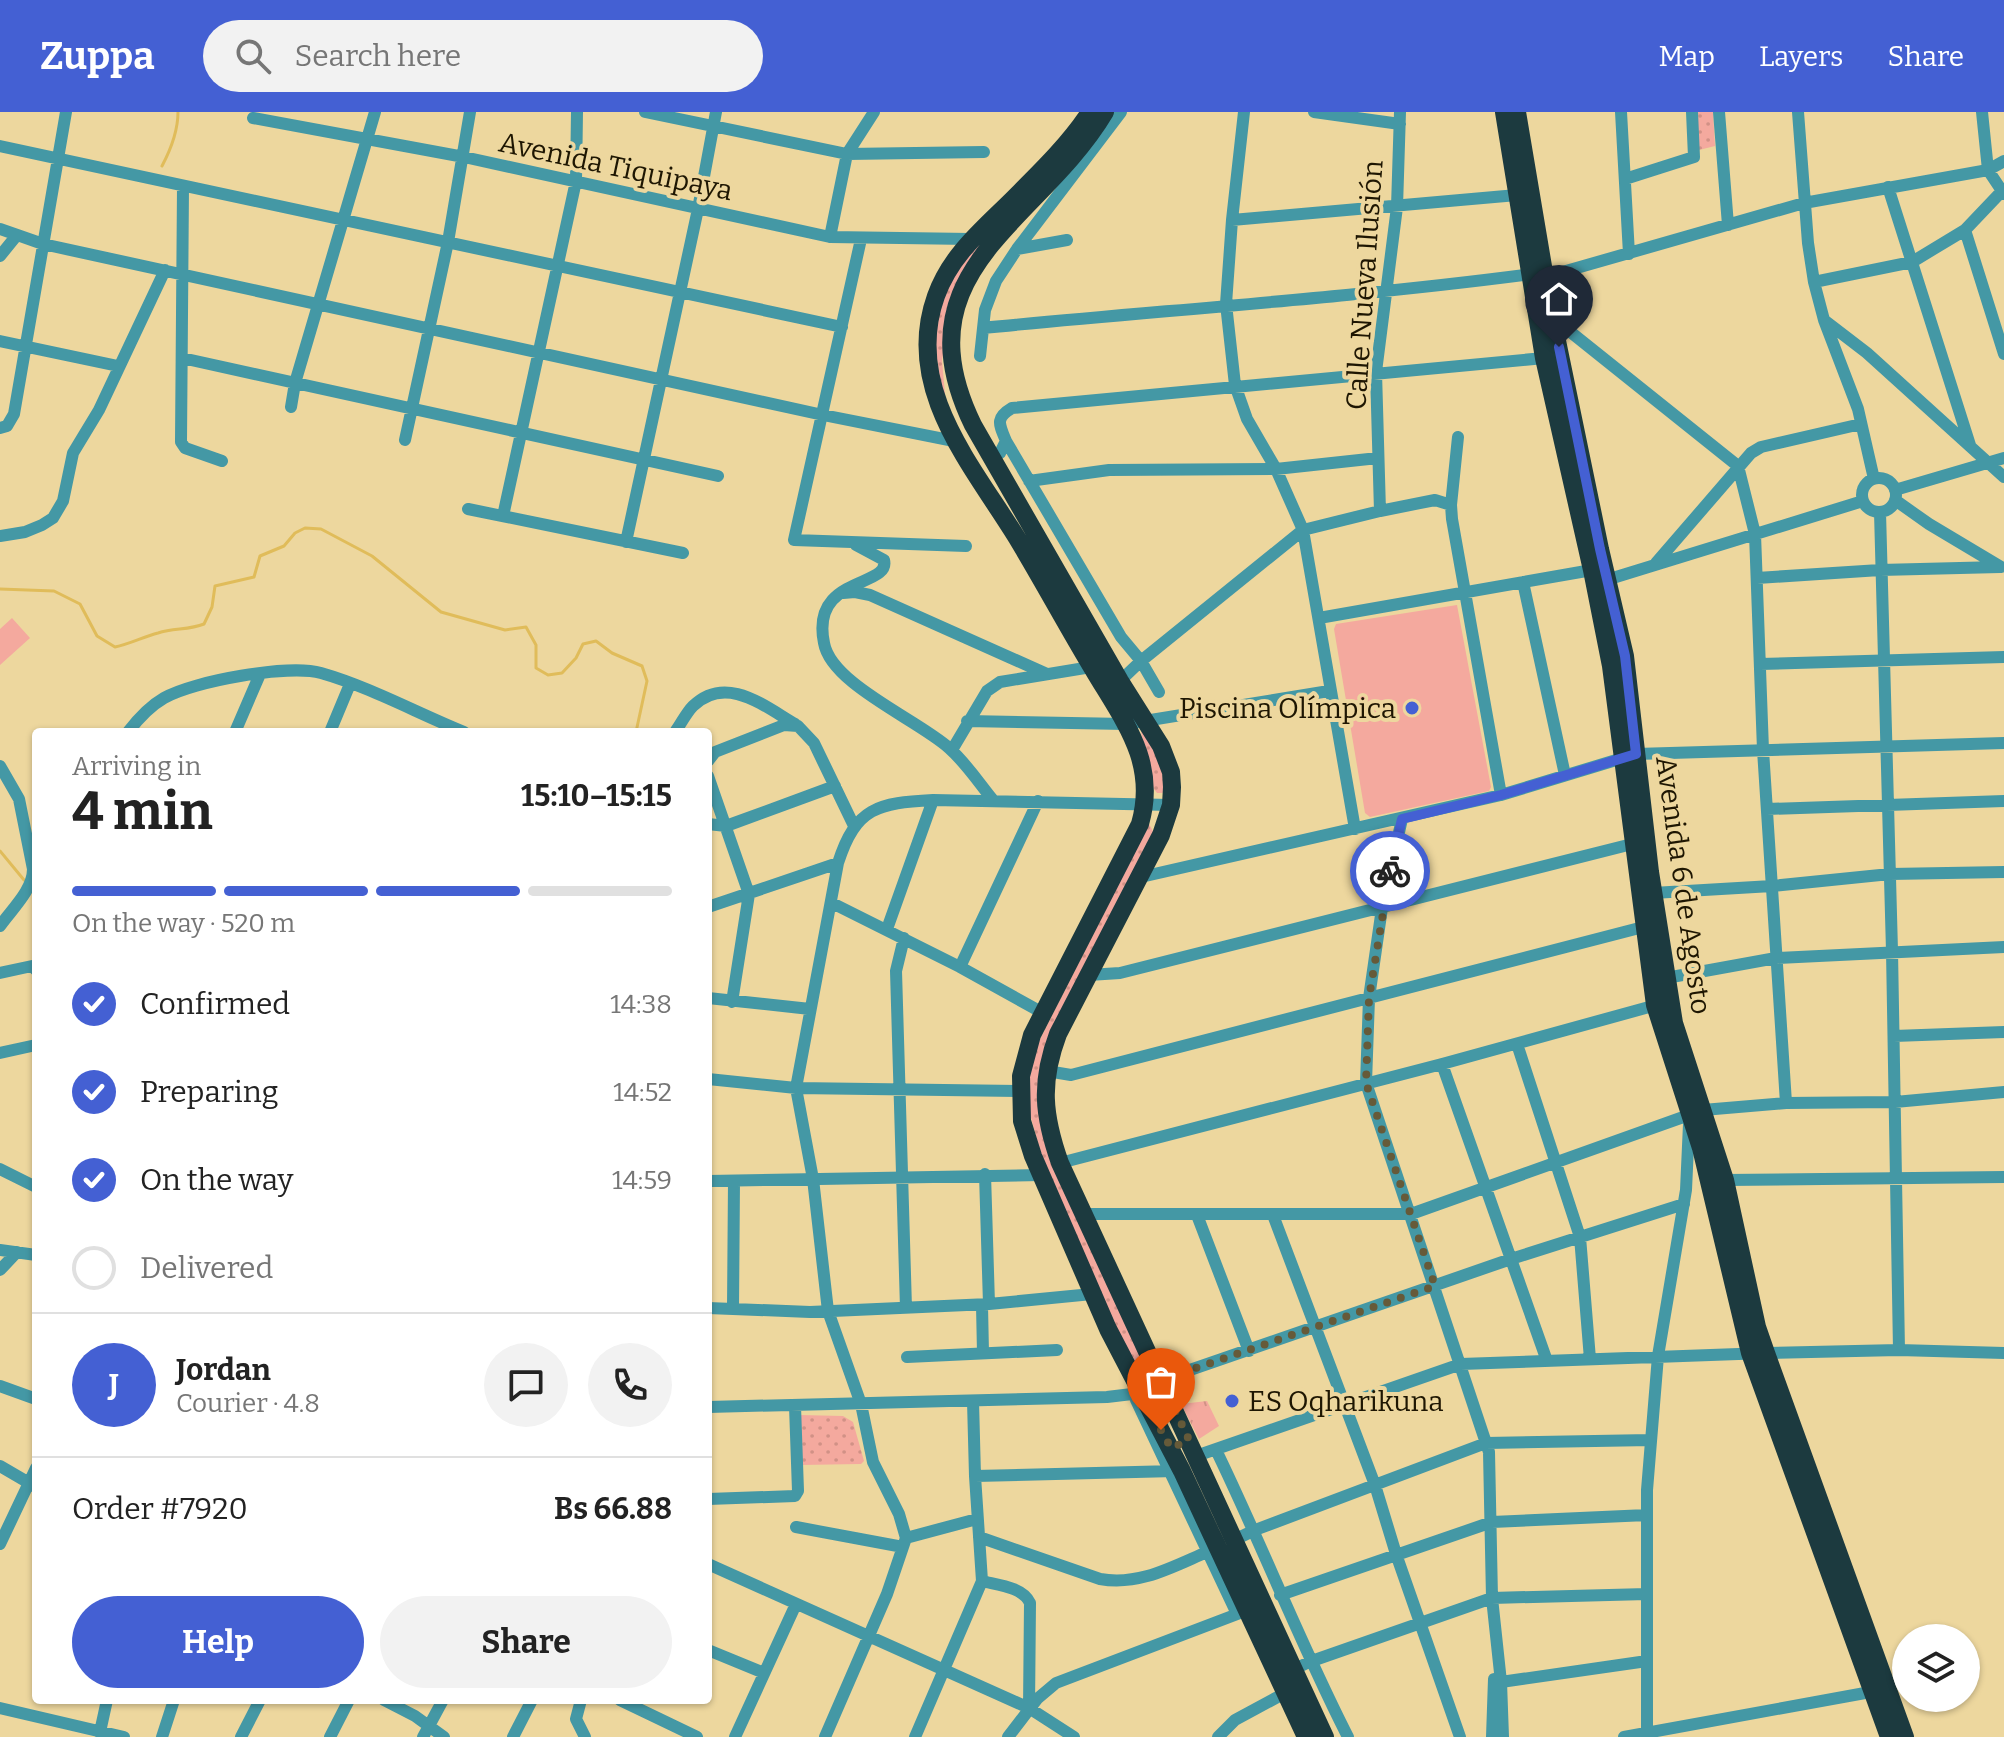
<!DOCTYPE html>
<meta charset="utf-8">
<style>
:root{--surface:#fff;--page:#f2f2f2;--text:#222;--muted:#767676;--line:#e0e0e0;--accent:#4460d3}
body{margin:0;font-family:Bitter,serif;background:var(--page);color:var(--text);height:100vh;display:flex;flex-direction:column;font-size:30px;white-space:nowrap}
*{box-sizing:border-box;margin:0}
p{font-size:26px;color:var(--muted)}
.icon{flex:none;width:44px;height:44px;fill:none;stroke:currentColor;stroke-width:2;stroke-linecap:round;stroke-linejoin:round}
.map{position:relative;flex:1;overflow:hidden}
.side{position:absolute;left:32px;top:616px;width:680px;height:976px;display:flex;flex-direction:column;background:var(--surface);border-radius:8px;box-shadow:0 2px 6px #0004}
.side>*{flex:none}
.controls{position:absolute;left:1892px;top:1512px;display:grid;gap:16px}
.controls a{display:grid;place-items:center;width:88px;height:88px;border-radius:50%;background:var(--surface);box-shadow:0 2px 6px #0004;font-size:40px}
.pin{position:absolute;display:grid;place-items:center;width:68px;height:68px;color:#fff;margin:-82px -34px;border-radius:50% 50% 50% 0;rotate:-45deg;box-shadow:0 0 8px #0007}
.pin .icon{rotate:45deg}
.courier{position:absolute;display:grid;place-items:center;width:80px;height:80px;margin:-40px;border:6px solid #4460d3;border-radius:50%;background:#fff;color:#222;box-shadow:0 2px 10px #0007}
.head em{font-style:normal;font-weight:700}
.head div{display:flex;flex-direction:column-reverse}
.head{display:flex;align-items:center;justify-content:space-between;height:136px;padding:0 40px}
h1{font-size:52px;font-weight:700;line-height:60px}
.bar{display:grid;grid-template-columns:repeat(4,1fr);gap:12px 8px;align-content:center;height:96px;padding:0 40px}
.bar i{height:10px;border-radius:6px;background:var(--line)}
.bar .selected{background:var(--accent)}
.bar p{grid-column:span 4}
.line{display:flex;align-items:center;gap:20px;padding:0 40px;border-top:2px solid var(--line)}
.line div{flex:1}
.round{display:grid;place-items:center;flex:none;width:84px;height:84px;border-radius:42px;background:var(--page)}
ol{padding:0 40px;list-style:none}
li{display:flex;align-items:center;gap:24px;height:88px}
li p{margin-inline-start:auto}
li .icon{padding:8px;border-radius:50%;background:var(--accent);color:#fff;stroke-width:4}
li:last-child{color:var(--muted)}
li i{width:44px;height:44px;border:4px solid var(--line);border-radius:50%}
.primary-button{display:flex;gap:16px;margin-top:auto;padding:16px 40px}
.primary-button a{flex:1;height:92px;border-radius:48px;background:var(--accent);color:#fff;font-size:32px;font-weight:700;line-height:92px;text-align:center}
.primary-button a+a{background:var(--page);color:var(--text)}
header{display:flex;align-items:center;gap:48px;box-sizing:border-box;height:112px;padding:0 40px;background:var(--accent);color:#fff}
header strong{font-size:38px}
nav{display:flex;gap:44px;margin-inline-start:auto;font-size:28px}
.search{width:560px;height:72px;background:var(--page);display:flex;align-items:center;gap:20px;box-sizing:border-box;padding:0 28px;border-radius:44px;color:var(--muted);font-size:30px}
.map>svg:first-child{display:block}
.grass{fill:url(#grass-tufts)}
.park{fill:url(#park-dots)}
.garden{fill:#f4a99e}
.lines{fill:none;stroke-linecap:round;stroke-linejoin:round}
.stream{stroke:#e0bc5a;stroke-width:3}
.minor{stroke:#4498a5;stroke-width:12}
.highway{stroke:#1c3a3f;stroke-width:18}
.done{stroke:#665a39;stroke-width:8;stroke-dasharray:0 14.4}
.route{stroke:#4460d3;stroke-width:10}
.poi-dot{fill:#4460d3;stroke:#edd79e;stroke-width:3}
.labels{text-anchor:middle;stroke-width:8;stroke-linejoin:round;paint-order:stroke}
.street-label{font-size:28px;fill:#1e1602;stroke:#edd79e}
.poi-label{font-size:28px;fill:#1e1602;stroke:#edd79e;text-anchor:end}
</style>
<header>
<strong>Zuppa</strong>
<div class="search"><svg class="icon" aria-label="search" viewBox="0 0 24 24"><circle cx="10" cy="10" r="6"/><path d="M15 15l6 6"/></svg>Search here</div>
<nav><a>Map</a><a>Layers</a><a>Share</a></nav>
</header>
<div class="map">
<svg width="2004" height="1625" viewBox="0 0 2004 1625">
<defs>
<pattern id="grass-tufts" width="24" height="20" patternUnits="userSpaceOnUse" patternTransform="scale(2)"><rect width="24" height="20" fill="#f4a99e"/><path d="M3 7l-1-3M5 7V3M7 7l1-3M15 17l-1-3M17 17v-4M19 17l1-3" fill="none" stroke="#d19186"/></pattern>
<pattern id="park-dots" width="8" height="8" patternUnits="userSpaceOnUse" patternTransform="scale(2)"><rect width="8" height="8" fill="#f4a99e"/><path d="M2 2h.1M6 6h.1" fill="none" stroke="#d19186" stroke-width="1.8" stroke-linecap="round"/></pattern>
</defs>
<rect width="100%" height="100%" fill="#edd79e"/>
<path class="grass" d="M1207 1289 1219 1314 1199 1327 1181 1292Z"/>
<path class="park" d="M1697 0H1713L1715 34 1699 38Z
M1031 76 981 135 944 237 942 248 945 282 943 287 933 221 953 158Z
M1141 620H1144L1158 643 1166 678 1162 681H1157L1153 676Z
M1149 712 1154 721 1107 813 1039 992 1164 1288 1155 1291 1117 1219 1041 1042 1028 995 1031 945Z
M800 1303 843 1304 853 1310 864 1349 861 1352 801 1353Z"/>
<path class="garden" d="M1457 493 1491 675 1489 679 1370 705 1365 701 1334 517 1336 512Z
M12 506 30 526 0 553V517Z"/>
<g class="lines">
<path class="stream" d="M162 54C171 37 178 20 178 0
M0 477 54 479 80 492 97 524 115 535C130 532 143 525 158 521 174 516 189 518 204 512L212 495 215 474 254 465 260 444 284 434 295 421 305 416 321 417 372 444 441 500 505 518 526 515 536 533V556L548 563 562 561 576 546 583 532 596 529 612 541 642 554 647 569 636 620
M0 739 24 768
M33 781 36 785"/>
<path class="minor" d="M645 0 847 42 984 40
M1244 0 1232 108 1226 192 1235 273 1247 307 1276 357 1303 418 1355 717
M1314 0 1400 12
M1621 0 1629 142
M1719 0 1728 113
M1798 0 1808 131 1814 170 1824 208 1858 297 1874 367
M1982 0 1988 58 2004 82
M253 6 464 45 830 125 971 127
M0 34 842 215
M1625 67 1694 45 1692 0
M183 75 181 330 185 336 222 349
M1888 75 1970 333
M2004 77 1965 118 2004 242
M1232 108 1517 83
M0 117 43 132 823 303 954 329
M830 125 847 42 874 0
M861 127 794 428 966 434
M1017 137 1067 128
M0 144 17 123
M1814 170 1912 150 1965 118
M1553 206 1738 354 1755 422 1763 638 1786 991
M1824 208 1867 241 2004 365
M983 216C1166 198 1349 186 1532 162L1545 165 1804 91 1988 58 2004 49
M0 229 118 254
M980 244 985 198 996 169 1017 137 1121 0
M182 246 718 364
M291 295 295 271 375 0
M0 316 7 314 14 302 66 0
M1458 325 1451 393 1452 407 1501 683
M405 328 448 130 470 0
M1006 329 1121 525 1141 549 1159 580
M992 347 1000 341 1006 329C999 312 995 306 1012 296L1544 246
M1862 383a17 17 0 1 1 34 0a17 17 0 1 1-34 0Z
M1029 369 1109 358 1276 357 1378 346
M1895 378 2004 346
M1895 388 1929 412 2001 455
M468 397 683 441
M1380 399 1376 260 1397 95 1400 0
M1880 400 1892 839 1899 1238
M503 404 576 69 577 0
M0 424 25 420 42 413 53 406 63 389 73 341 99 298 165 158
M626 430 698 97 716 0
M856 433 884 448C891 476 810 463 824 531 831 572 918 608 949 636 966 651 979 671 993 688
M1656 451 1751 341 1761 335 1861 312
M1757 466 1880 458 2000 455
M1603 469 1863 389
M1523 470 1565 663
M843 481 855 480 870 483 1047 562
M1319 506 1592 458
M1760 552 2004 545
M1120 569 1141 549 1303 418 1380 399 1435 388 1451 393
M967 609 1126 612 1329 579
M128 620C138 607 150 594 164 586 193 569 289 552 321 561 370 575 417 601 464 620
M235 620 260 562
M330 620 350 572
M675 620C681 612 686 601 693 594 726 562 764 594 795 612
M952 638 987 579 1000 570 1091 555
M708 649 715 640 784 613 798 614 814 631 854 714
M0 654 19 687 33 757C33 778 12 797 0 814
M708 664 749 782 732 890
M1767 697 2004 689
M1402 707 1382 796 1369 886 1366 971 1489 1340 1492 1486 1501 1570 1503 1625
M708 712 726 714 835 674
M1141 765 1501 683 1636 642 2004 631
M1653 781 1772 774 1890 762 2004 760
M832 791 960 855 1043 901
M708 795 838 751
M887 817 933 688
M904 826 896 859 906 1196
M960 855 1038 689
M0 861 32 854 36 858
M1089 863 1120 861 1640 730
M1666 866 1776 846 2004 835
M708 886 810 897
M1894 924 2004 920
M1517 932 1580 1125 1590 1247
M0 941 36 933
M1442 952 1547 1249
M1047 959 1071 963 1651 813
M708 967 796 976 1020 979
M1060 1051 1442 952 1660 892
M0 1057 36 1075
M985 1062 989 1192
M1725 1068 2004 1065
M708 1069 1041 1063
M1084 1102H1411L1703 998 1786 991 1895 990 2004 980
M1197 1103 1249 1239
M1273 1103 1375 1373 1396 1442 1460 1625
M0 1138 36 1143
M0 1158 17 1140
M982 1193 983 1241
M708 1196 810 1200 989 1192 1092 1182
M733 1197 734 1069
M907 1245 1057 1238
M1161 1268 1511 1147 1684 1092
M0 1274 36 1287
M1136 1288 1237 1502
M708 1295 1107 1285 1132 1282 1143 1292
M1216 1338C1262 1433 1300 1531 1348 1625
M1196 1344 1461 1252 1766 1241 1899 1238 2004 1241
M0 1354 36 1375
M975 1364 1175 1359
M708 1387 795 1384 798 1379 795 1294
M796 1415 903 1435
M979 1425 1100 1467C1139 1474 1172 1455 1207 1440
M906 1426 899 1402 873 1350 861 1292 828 1199 813 1067 796 976 838 751C856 695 878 691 933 688L1171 693
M1234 1428 1255 1418 1486 1331 1651 1328
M0 1432 36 1356
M708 1452 1029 1596 1074 1625
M982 1469C998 1473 1023 1475 1030 1491L1029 1596
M1280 1483 1492 1410 1647 1403
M708 1538 764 1561
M1293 1558 1309 1550 1492 1486 1647 1482
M1501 1570 1647 1549
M384 1588 415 1604 444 1625
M581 1588 576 1607 585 1625
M620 1588 697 1625
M0 1596 124 1625
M1647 1622V1378L1658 1244 1686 1078 1689 1012
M102 1625 100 1620 107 1588
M162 1625 174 1588
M241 1625 260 1588
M330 1625 349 1588
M423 1625 443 1588
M513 1625 532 1588
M735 1625 796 1492
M825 1625 887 1482 906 1426 977 1407
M915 1625 982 1469 975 1364 973 1289
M1008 1625 1037 1587 1056 1571 1248 1498
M1218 1625 1235 1608 1285 1581
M1492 1625 1494 1567
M1624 1625 1876 1579"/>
<path class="highway" d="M1090 0C1069 32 1041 59 1014 86 984 116 951 142 936 184 903 276 972 353 1017 426 1043 469 1067 514 1093 557 1123 608 1158 650 1140 712L1032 923 1021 964 1022 1009 1033 1044 1108 1217 1182 1359 1306 1625
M1105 0C1039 111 897 157 973 313L1120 569 1161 634 1171 660 1172 675 1171 693 1161 723 1058 922C1040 970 1043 1003 1060 1051L1325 1625
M1504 0 1544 246 1592 458 1611 554 1655 893 1701 1036 1750 1241 1889 1625
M1517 0 1549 190 1600 437 1625 544 1650 760 1674 911 1725 1068 1757 1215 1766 1241 1905 1625"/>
</g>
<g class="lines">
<path class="done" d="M1161 1318 1171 1336 1189 1328 1161 1268 1435 1174 1366 971 1369 886 1390 759"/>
<path class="route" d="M1390 759 1402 707 1501 683 1636 642 1625 544 1600 437 1559 235"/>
</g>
<g class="poi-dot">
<circle cx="1412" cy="596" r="8"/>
<circle cx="1232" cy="1289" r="8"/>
</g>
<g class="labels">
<g class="street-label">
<text transform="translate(616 54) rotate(12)" y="10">Avenida Tiquipaya</text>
<text transform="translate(1364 173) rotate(-86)" y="10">Calle Nueva Ilusión</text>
<text transform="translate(1684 773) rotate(82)" y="10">Avenida 6 de Agosto</text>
</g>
<g class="poi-label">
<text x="1396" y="606">Piscina Olímpica</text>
<text x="1248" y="1299" text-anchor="start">ES Oqharikuna</text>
</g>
</g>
</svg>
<div class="controls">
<a><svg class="icon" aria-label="layers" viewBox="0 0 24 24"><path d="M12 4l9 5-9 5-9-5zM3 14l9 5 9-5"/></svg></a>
</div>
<div class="pin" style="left:1161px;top:1318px;background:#ea580c"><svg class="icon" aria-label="bag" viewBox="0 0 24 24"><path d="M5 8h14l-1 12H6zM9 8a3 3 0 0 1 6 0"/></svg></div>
<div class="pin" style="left:1559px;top:235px;background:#1f2937"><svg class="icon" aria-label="home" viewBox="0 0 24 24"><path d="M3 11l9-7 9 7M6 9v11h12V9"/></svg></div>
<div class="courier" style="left:1390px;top:759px"><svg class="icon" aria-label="bike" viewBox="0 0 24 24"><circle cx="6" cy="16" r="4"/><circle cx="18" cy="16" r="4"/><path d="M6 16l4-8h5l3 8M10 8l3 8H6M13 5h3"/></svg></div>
<section class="side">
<div class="head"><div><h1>4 min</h1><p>Arriving in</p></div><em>15:10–15:15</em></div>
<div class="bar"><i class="selected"></i><i class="selected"></i><i class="selected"></i><i></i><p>On the way · 520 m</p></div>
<ol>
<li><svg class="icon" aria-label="check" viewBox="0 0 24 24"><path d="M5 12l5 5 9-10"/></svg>Confirmed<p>14:38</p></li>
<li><svg class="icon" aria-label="check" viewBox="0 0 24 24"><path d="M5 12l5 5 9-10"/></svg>Preparing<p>14:52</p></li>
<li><svg class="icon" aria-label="check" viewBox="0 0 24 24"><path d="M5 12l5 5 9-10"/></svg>On the way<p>14:59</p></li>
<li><i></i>Delivered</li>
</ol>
<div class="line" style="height:144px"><b class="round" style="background:var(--accent);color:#fff">J</b><div><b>Jordan</b><p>Courier · 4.8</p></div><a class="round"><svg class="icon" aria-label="chat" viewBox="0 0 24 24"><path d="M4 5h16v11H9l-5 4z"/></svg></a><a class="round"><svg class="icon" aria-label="phone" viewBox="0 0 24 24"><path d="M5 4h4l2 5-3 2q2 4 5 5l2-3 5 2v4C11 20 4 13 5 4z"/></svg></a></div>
<div class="line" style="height:104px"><div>Order #7920</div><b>Bs 66.88</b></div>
<div class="primary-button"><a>Help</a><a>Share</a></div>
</section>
</div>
